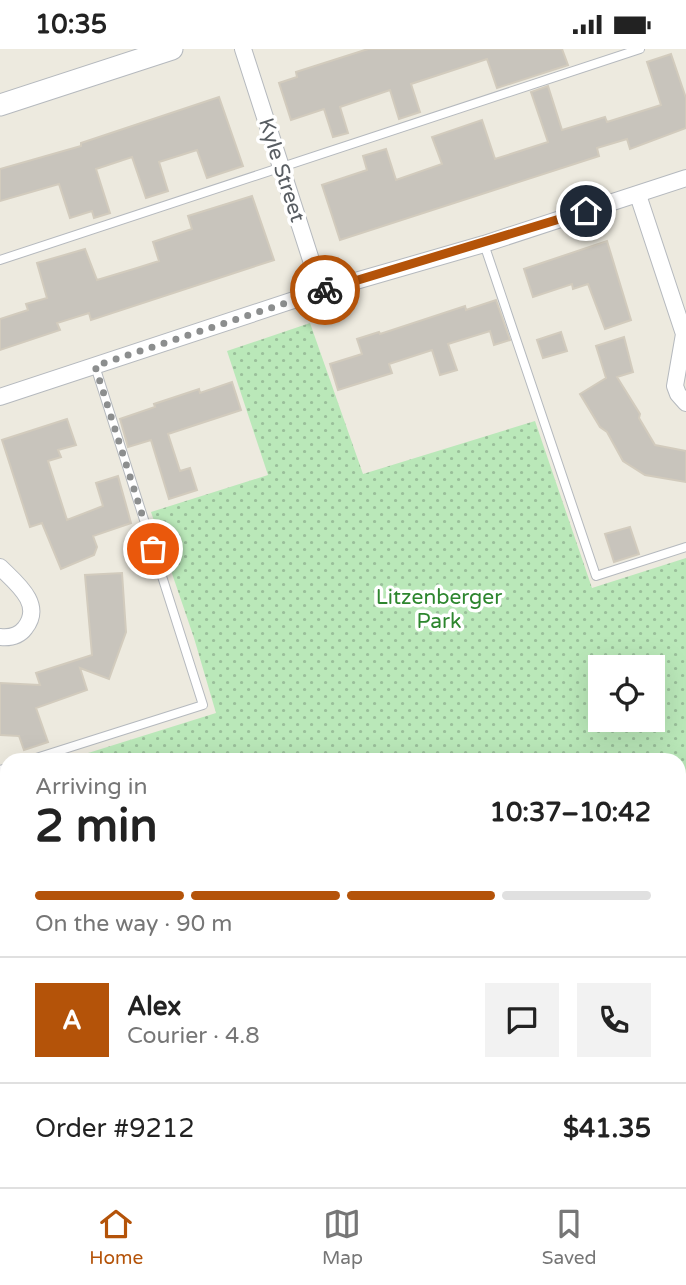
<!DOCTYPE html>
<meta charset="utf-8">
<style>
:root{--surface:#fff;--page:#f2f2f2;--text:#222;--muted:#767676;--line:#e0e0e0;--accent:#b45309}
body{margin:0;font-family:"Varela Round",sans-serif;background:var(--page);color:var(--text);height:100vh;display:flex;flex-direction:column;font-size:26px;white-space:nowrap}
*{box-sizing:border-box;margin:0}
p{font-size:23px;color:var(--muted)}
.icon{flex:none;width:38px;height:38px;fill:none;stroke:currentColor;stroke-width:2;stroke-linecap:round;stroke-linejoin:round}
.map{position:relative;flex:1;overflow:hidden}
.side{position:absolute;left:0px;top:704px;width:686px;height:436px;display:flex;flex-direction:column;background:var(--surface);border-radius:21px 21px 0 0;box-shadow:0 7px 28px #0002}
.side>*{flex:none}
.controls{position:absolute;left:588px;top:606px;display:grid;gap:14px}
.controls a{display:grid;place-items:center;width:77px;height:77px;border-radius:0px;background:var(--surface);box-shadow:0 7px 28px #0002;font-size:35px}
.pin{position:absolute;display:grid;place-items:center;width:60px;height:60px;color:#fff;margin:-30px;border:4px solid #fff;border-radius:50%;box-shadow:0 2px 7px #0007}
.courier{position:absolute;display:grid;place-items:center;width:70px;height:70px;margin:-35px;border:5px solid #b45309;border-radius:50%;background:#fff;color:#222;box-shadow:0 2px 9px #0007}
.summary em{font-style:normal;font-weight:800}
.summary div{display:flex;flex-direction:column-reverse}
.summary{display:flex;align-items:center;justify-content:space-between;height:119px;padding:0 35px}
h1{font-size:46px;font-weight:800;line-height:52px}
.bar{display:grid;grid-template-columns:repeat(4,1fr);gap:10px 7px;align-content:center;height:84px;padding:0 35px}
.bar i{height:9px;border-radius:5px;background:var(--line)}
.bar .on{background:var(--accent)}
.bar p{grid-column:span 4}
.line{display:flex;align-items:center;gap:18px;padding:0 35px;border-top:2px solid var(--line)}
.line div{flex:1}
.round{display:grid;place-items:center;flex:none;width:74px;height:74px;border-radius:0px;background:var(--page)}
.status{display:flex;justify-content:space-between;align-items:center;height:49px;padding:0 35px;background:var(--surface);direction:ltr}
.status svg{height:19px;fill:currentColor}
.dock{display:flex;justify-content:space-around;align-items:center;height:98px;border-top:2px solid var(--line);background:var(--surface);font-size:19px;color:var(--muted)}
.dock a{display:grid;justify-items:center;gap:4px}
.dock .on{color:var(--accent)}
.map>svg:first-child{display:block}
.education{fill:#ddd9ce}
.grass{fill:url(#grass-dots);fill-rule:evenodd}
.building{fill:#c8c4bc;stroke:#d2cbbd;stroke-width:2}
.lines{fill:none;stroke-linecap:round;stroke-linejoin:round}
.service-casing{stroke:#b5b9be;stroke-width:10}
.minor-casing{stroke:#b5b9be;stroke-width:18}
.tertiary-casing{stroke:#b5b9be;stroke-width:23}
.service{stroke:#fff;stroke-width:8}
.minor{stroke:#fff;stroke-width:16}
.tertiary{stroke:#fff;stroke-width:21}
.done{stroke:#8c8e8e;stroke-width:7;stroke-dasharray:0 12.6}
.route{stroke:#b45309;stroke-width:9}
.labels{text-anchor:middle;stroke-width:7;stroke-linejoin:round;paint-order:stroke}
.street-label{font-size:21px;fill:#585d62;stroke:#fff}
.park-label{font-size:21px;fill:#2d862e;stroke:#fff}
</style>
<div class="status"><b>10:35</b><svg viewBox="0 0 49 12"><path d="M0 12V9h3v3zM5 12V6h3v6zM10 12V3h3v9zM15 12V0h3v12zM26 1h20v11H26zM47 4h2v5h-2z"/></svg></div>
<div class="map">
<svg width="686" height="1138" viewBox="0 0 686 1138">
<defs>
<pattern id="grass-dots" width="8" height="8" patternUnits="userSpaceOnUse" patternTransform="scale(1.75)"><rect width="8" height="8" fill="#bae8b9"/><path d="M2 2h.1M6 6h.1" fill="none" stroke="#9abf9a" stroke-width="1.8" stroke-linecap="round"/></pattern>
</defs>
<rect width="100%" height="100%" fill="#edeadf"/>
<path class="education" d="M7 731V997L0 1001V733Z"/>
<path class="grass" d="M310 274 363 425 535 372 592 539 686 509V1027L679 1029V710H69L216 664 194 589 151 463 268 426 227 302ZM600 618H653V670H600Z
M7 997V1132H30L18 1138H0V1001Z"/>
<path class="building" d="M368 0H562L568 16 497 39 487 10 411 35 420 63 399 70 390 41 340 58 348 84 333 88 324 60 291 71 279 34 297 28 296 23Z
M671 5 686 49V79L630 100 627 90 597 99 599 107 340 191 322 136 367 121 363 107 386 100 396 131 442 115 432 88 482 71 495 110 548 93 531 43 548 37 562 81 605 68 607 73 661 56 647 13Z
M219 48 243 117 207 129 197 101 159 113 168 142 146 149 132 108 96 120 110 164 94 169 92 162 70 169 59 135 0 152V120L81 97V94Z
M252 147 274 211 91 271 89 264 57 274 60 281 0 301V270L28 261 26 255 47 249 37 214 85 200 97 231 137 219 159 212 153 193 192 180 188 167Z
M607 192 631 271 605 280 588 235 573 240 572 235 533 248 524 220Z
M496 251 510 291 494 296 490 282 448 295 457 321 440 326 432 301 389 315 392 324 338 341 330 315 362 305 357 290 379 283 380 285 465 257 466 261Z
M561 283 567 302 543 309 537 291Z
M624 288 633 323 617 328 640 365 639 369 655 396 686 402V433L645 426 623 412 607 383 600 378 580 345 606 329 596 297Z
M232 333 241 361 168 385 180 422 190 419 197 441 169 450 151 391 128 398 120 370 155 358 154 355 199 340 200 344Z
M67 370 76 396 58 401 61 408 48 412 67 471 103 457 96 434 118 427 131 474 93 487 97 498 94 506 61 520 42 474 30 478 2 391Z
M630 478 639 505 614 513 605 485Z
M122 524 126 583 109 630 80 619 87 641 36 659 48 693 24 701 19 687 0 686V634L40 636 36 624 92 606 85 526Z"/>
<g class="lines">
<g class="service-casing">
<path id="service" d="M484 195 596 527 686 498
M0 211 640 0
M33 710 203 656 95 317
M0 721 7 719
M43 1138 55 1132"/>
</g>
<g class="minor-casing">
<path id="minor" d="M243 0 321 242
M638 146 684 285 675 337 678 345 686 354
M0 348 321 242 484 195 686 129
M0 518C16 534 44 555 25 579 19 587 10 589 0 588
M675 1132 677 1138"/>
</g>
<g class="tertiary-casing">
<path id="tertiary" d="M0 56 172 0
M679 1055 686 1053
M405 1138 421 1132"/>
</g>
<use href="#service" class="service"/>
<use href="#minor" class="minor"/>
<use href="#tertiary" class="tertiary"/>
</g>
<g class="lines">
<path class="done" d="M153 500 95 317 325 241"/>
<path class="route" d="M325 241 586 162"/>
</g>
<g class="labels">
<g class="street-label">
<text transform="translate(282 121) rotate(72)" y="7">Kyle Street</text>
</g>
<g class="park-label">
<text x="439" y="555">Litzenberger<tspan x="439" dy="24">Park</tspan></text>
</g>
</g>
</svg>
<div class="controls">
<a><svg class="icon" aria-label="locate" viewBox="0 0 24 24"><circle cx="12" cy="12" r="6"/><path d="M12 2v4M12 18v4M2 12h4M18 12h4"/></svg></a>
</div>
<div class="pin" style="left:153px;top:500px;background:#ea580c"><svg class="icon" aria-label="bag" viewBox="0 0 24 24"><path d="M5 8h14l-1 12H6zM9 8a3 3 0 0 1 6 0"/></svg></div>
<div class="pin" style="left:586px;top:162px;background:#1f2937"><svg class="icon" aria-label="home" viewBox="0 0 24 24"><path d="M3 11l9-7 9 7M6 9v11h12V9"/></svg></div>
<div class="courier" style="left:325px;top:241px"><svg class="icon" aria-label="bike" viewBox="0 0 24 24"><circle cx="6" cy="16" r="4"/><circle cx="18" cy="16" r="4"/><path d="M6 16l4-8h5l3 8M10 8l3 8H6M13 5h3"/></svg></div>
<section class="side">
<div class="summary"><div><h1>2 min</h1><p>Arriving in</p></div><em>10:37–10:42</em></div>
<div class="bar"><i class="on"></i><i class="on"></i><i class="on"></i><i></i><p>On the way · 90 m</p></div>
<div class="line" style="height:126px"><b class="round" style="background:var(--accent);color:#fff">A</b><div><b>Alex</b><p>Courier · 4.8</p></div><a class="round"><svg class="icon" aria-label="chat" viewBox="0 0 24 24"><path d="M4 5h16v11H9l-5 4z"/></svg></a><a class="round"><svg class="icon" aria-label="phone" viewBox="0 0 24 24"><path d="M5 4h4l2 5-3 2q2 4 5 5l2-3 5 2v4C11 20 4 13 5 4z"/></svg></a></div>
<div class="line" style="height:91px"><div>Order #9212</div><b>$41.35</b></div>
</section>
</div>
<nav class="dock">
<a class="on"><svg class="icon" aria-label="home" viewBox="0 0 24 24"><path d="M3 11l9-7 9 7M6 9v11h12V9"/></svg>Home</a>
<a><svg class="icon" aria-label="map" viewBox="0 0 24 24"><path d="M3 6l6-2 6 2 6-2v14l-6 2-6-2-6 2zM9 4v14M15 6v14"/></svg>Map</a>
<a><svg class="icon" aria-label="saved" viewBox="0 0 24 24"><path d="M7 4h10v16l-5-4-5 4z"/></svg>Saved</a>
</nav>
